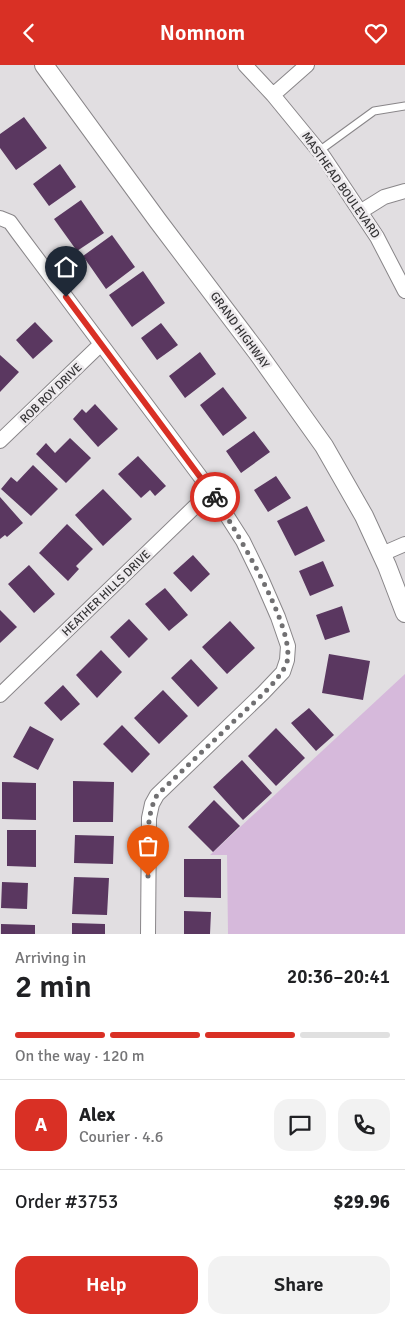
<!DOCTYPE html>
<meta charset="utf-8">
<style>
:root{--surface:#fff;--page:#f2f2f2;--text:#202124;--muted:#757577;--line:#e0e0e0;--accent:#d93025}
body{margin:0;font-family:Signika,sans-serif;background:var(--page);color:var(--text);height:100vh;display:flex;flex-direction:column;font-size:19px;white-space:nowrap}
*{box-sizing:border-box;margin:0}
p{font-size:16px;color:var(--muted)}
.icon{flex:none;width:28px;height:28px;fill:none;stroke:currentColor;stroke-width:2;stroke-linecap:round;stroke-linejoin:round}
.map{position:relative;height:869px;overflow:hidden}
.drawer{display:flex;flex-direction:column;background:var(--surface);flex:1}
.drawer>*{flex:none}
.pin{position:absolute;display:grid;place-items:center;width:42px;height:42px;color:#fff;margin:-51px -21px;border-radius:50% 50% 50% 0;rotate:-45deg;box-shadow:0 0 5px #0007}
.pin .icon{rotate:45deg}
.courier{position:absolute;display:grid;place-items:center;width:50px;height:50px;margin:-25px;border:4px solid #d93025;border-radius:50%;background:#fff;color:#222;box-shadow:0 1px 6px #0007}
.head em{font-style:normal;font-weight:600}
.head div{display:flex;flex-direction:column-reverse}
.head{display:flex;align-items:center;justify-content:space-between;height:85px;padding:0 15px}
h1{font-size:32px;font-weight:600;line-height:38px}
.bar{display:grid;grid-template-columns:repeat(4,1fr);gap:8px 5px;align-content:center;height:60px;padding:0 15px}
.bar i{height:6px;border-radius:4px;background:var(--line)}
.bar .current{background:var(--accent)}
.bar p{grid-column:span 4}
.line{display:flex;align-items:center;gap:12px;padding:0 15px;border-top:1px solid var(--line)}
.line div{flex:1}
.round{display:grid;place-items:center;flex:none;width:52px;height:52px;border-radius:15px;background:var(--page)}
.primary-button{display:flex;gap:10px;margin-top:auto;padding:10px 15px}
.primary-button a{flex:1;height:58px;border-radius:15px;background:var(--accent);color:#fff;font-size:20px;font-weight:600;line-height:58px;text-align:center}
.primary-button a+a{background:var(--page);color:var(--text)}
header{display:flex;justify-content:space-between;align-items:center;height:65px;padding:0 15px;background:var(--accent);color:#fff;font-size:22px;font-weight:600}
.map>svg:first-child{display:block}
.green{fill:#d6b9db}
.building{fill:#5a3760}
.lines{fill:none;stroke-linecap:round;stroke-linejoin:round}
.service-casing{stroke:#898689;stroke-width:9}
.minor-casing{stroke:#898689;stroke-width:16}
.tertiary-casing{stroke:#898689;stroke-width:20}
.service{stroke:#fff;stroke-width:7}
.minor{stroke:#fff;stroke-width:14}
.tertiary{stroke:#fff;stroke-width:18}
.done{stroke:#717072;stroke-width:5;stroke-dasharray:0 9}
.route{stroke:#d93025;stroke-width:6}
.labels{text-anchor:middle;stroke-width:5;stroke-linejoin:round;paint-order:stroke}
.street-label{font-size:12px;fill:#353436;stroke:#eeebee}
</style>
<header><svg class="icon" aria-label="back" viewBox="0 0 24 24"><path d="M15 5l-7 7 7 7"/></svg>Nomnom<svg class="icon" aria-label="heart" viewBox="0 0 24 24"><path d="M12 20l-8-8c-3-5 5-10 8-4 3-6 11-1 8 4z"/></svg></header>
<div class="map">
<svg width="405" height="869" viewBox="0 0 405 869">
<rect width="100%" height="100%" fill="#e1dee1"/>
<path class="green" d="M405 609V869H228L227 790H210Z"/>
<path class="building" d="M24 52 47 83 16 105 0 83V69Z
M60 99 76 122 49 141 33 119Z
M81 135 104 168 77 186 54 154Z
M112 170 135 202 106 224 83 191Z
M143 206 165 238 132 262 109 230Z
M35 257 53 276 33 294 16 275Z
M161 258 178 280 157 295 141 273Z
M200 287 216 309 185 333 169 311Z
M0 290 19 307 0 327Z
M223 322 247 353 223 371 200 340Z
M95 339 118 364 98 382 73 354 82 344 86 348Z
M254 366 270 387 241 408 226 386Z
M70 373 91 393 66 418 36 389 46 378 55 388Z
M138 391 166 421 155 431 150 425 141 433 118 409Z
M33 400 58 424 31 451 1 424 11 412 17 417Z
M276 411 291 433 268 447 254 425Z
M103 424 132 454 103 481 75 450Z
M0 432 23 458 7 472 5 470 0 474Z
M307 441 325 476 295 491 277 456Z
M67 459 93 484 76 501 79 504 68 516 39 488Z
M193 490 210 509 191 527 173 508Z
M323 496 334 521 310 531 299 506Z
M29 500 55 529 34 548 8 519Z
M165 523 188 550 169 566 145 539Z
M342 541 350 567 325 575 316 550Z
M0 545 17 562 0 578Z
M129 554 148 574 129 593 110 572Z
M230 556 255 583 227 609 202 582Z
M101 585 122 607 97 633 76 610Z
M329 589 370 596 363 635 322 628Z
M191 594 218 623 198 642 171 613Z
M63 620 80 639 61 656 44 638Z
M163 625 188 651 159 679 134 653Z
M309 643 334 670 316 686 291 658Z
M122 660 150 689 132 708 103 679Z
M30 661 54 674 38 705 13 692Z
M276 663 305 693 276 721 248 691Z
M242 695 272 728 243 755 213 722Z
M73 716 114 717 113 757H73Z
M2 717 36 718V755L2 754Z
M214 735 240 761 213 787 188 762Z
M7 765H36V802L7 801Z
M75 770 114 771 113 799 74 798Z
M184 794H221V833L184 832Z
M74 812 109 813 107 850 72 849Z
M2 817 28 818 27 844 1 843Z
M184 846 211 847 210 869H184Z
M72 858 105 859V869H72Z
M1 859 35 860V869H1Z"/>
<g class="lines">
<g class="service-casing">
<path id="service" d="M319 86 374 46 405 41"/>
</g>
<g class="minor-casing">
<path id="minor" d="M245 0 273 30 323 91 377 172 405 226
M273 30 307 0
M360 147 384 132 405 126
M0 153 10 157 18 168 211 426 243 476 261 513 278 552 288 581 287 595 283 607 263 628 157 730 152 739 149 753 148 869
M0 376 101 279
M382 489 405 479
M0 630 211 426"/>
</g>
<g class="tertiary-casing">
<path id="tertiary" d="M44 0 158 156 257 287 324 381 364 451 387 501 405 548"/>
</g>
<use href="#service" class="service"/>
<use href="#minor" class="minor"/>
<use href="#tertiary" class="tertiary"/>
</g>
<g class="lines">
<path class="done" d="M148 811C149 785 144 754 157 730 181 707 205 684 229 661 244 646 281 616 287 597 296 562 234 464 215 432"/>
<path class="route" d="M66 232 215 432"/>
</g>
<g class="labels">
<g class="street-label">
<text transform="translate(341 120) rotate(55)" y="4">MASTHEAD BOULEVARD</text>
<text transform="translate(240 265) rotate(54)" y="4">GRAND HIGHWAY</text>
<text transform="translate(51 328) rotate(-44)" y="4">ROB ROY DRIVE</text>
<text transform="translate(106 528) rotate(-44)" y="4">HEATHER HILLS DRIVE</text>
</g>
</g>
</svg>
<div class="pin" style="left:148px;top:811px;background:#ea580c"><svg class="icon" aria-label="bag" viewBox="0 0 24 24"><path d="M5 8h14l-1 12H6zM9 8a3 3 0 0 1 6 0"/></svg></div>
<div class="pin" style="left:66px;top:232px;background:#1f2937"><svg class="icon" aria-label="home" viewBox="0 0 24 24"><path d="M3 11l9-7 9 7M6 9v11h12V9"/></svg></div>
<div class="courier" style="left:215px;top:432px"><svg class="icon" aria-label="bike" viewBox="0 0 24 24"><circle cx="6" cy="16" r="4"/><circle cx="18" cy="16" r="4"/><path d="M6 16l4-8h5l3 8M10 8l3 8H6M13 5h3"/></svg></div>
</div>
<section class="drawer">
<div class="head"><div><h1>2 min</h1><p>Arriving in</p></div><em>20:36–20:41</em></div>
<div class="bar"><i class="current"></i><i class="current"></i><i class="current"></i><i></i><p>On the way · 120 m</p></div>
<div class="line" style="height:90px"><b class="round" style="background:var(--accent);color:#fff">A</b><div><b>Alex</b><p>Courier · 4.6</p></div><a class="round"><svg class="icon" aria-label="chat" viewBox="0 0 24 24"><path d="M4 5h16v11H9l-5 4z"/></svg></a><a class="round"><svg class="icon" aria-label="phone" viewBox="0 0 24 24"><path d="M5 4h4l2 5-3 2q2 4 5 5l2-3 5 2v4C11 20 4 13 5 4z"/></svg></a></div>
<div class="line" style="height:65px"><div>Order #3753</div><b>$29.96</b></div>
<div class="primary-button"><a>Help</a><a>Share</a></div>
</section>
